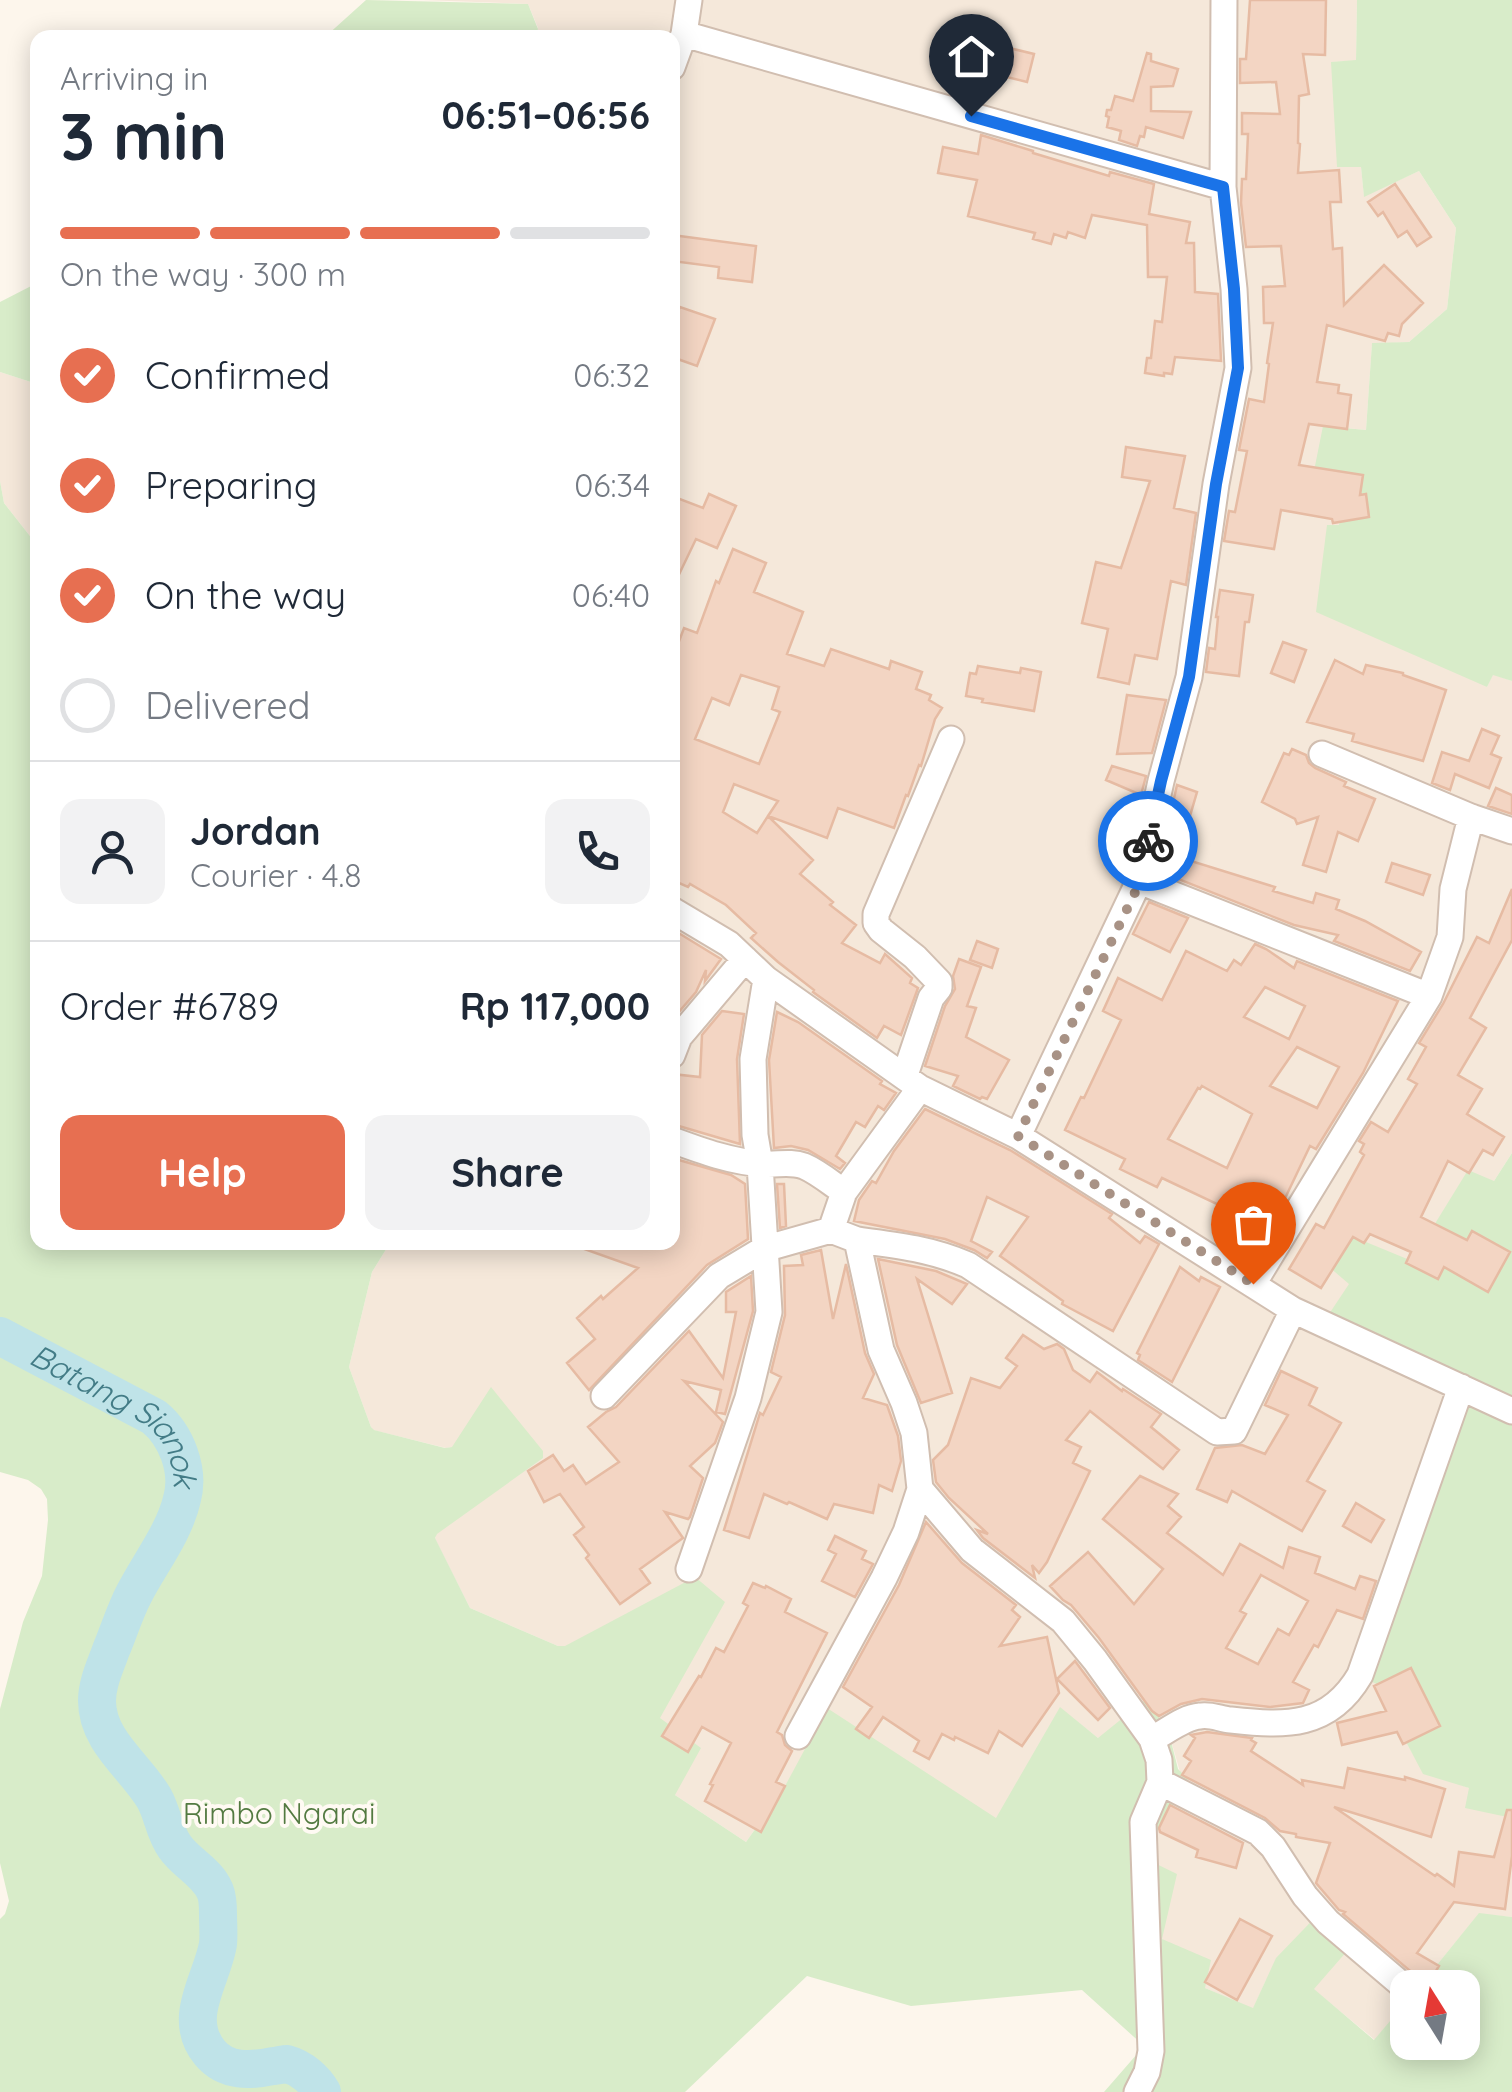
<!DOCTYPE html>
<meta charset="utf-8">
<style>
:root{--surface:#fff;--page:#f2f2f3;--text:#1f2937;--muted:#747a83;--line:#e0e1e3;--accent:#e76f51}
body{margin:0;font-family:Quicksand,sans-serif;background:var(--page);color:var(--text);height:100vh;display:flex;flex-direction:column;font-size:38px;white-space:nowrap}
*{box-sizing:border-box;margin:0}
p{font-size:32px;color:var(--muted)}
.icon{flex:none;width:55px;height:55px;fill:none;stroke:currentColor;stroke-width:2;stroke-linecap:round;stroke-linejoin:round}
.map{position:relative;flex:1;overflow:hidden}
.side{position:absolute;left:30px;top:30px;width:650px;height:1220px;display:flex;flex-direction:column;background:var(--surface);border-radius:20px;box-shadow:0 5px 25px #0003}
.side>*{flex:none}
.needle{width:65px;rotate:349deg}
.tools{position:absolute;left:1390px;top:1970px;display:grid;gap:20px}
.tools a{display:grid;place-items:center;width:90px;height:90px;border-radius:20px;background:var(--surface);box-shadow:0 5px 25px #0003;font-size:50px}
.pin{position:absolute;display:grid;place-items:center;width:85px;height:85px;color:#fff;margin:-102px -42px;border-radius:50% 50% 50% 0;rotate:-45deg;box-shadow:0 0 10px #0007}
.pin .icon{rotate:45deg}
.courier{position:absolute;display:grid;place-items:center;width:100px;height:100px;margin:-50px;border:8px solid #1a73e8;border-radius:50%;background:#fff;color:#222;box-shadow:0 2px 12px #0007}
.head em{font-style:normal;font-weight:800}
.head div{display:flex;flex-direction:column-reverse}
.head{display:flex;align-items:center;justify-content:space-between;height:170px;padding:0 30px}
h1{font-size:65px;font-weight:800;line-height:75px}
.bar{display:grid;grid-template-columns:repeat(4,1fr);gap:15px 10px;align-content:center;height:120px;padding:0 30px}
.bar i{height:12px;border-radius:8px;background:var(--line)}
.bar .on{background:var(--accent)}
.bar p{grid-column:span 4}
.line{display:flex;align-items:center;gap:25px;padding:0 30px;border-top:2px solid var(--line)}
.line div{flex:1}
.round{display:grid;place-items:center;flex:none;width:105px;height:105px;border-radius:20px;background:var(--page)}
ol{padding:0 30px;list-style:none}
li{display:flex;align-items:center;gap:30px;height:110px}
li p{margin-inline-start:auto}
li .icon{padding:10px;border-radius:50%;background:var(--accent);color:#fff;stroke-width:4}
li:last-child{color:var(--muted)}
li i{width:55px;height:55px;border:5px solid var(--line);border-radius:50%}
.action{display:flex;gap:20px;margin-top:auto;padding:20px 30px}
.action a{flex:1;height:115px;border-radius:20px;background:var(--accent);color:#fff;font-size:40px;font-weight:800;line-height:115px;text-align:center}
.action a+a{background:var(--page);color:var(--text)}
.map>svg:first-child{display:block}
.residential{fill:#f5e8da}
.green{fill:#d8ecc9}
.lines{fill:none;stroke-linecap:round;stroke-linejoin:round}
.river{stroke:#bfe3e8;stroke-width:38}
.building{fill:#f3d5c3;stroke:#e6bba3;stroke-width:2.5;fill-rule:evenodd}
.street-casing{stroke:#d1beb0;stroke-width:29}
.street{stroke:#fff;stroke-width:25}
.done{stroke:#a89285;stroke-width:10;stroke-dasharray:0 18}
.route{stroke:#1a73e8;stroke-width:12}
.labels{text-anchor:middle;stroke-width:8;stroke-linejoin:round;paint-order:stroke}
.park-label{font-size:30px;fill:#537a41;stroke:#fffaf3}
.water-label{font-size:32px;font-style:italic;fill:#437c86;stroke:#fffaf3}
</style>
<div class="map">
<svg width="1512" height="2092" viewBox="0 0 1512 2092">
<rect width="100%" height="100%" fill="#fdf6ec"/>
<path class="residential" d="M423 0H1357L1356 61 1332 62 1361 167 1364 196 1419 171 1456 228 1447 309 1409 342 1372 344 1366 430 1324 426 1346 484 1339 526 1328 525 1487 687 1493 674 1512 681V1153L1494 1181 1412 1262 1350 1283 1476 1393 1379 1685 1403 1736 1422 1770 1469 1788 1512 1818V1917L1479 1914 1375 2040 1313 1989 1344 1919 1329 1904 1266 1980 1253 2009 1205 1988 1162 1939 1142 1857 1180 1772 1168 1730 1098 1738 1060 1708 997 1819 784 1788 746 1842 675 1795 660 1718 564 1646H558L470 1608 435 1539 452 1447 446 1448 373 1430 371 1427 349 1367 372 1272 390 1243 672 1242V38L535 37 538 28 528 4Z
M0 372 37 384V545L4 503 0 481Z"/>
<path class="green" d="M366 0 528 4 538 29 535 38 325 37Z
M1357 0H1512V681L1493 675 1487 687 1316 612 1327 525H1339L1346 485 1313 476 1323 426 1366 430 1372 343 1409 342 1447 309 1456 228 1419 171 1364 197 1361 167H1337L1331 62 1356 60Z
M37 283V384L0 372V302Z
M0 481 4 503 37 545 38 730 34 747 38 749V1242L390 1243 372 1272 349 1367 371 1427 374 1430 445 1448 452 1447 491 1387 543 1451V1458L437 1534 435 1538 470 1608 558 1646H565L695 1577 725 1602 660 1718 701 1748 675 1795 746 1842 784 1788 827 1708 996 1818 1060 1707 1098 1738 1145 1700 1168 1729 1178 1769 1188 1779 1142 1857 1177 1874 1162 1939 1211 1960 1205 1988 1253 2008 1276 1958 1329 1903 1361 1935 1314 1989 1374 2040 1407 2001 1408 2042H1462V1988L1419 1987 1479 1913 1512 1917V2092H1104L1144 2046 1082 1990 911 2006 807 1976 685 2092H0V1919L5 1914 9 1901 0 1863V1709L23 1622 42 1576 48 1520 47 1499 41 1489 28 1480 0 1472Z
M1512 1153V1818L1465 1808 1469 1788 1423 1774 1403 1736 1379 1685 1370 1681 1451 1440 1468 1405 1329 1314 1349 1284 1328 1266 1349 1235 1412 1261 1468 1170 1494 1181Z"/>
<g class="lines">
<path class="river" id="s1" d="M0 1336 154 1417C176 1435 190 1470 182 1499 174 1533 150 1563 134 1594 125 1611 119 1631 111 1650 105 1667 97 1683 97 1701 97 1741 135 1766 154 1798 163 1814 164 1832 175 1847 186 1863 207 1872 215 1891 218 1898 218 1906 218 1914 218 1923 219 1935 218 1944 212 1980 181 2018 210 2053 226 2072 250 2071 273 2066 276 2066 284 2064 287 2064 302 2068 315 2080 322 2092"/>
</g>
<path class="building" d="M1250 0H1326L1325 55 1303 54 1309 94 1299 96 1298 143 1300 144 1298 173 1339 170 1341 202H1330L1333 249 1342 248 1344 305 1384 265 1423 303 1402 324 1399 336 1388 333 1385 341 1327 325 1317 382 1339 385 1338 393 1351 395 1347 429 1309 424 1299 465 1363 475 1360 495 1366 494 1369 517 1333 523 1332 519 1281 510 1274 549 1224 541 1229 511 1235 512 1247 451 1239 450 1249 399 1264 402 1269 364 1267 363 1273 323H1264L1263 287 1285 286 1281 246 1246 247 1241 203 1242 179H1246L1248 134H1242V113L1280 114 1276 82 1240 83V59H1246Z
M997 45 1034 54 1027 82 991 73Z
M1147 53 1151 54V61L1178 69 1173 86 1151 87V111L1191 112 1183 138 1146 127 1144 137 1140 136 1137 146 1119 140 1121 131 1107 127 1109 117 1106 116 1107 110H1111L1115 96 1133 101Z
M981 135 1033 151V153L1109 176 1110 172 1154 184 1149 214 1190 222 1186 243H1194L1195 292 1218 294 1221 361 1175 357 1172 374 1164 373V376L1145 373 1147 358H1151L1155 321 1162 322 1167 277H1148L1147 225 1092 215 1085 238 1068 232 1066 238 1054 234 1051 244 1033 239 1035 233 968 216 977 180 938 173 943 147 978 154Z
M1395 184 1431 237 1417 246 1407 231 1398 237 1383 212 1378 216 1368 202Z
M672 235 756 246 752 282 718 278 719 267 672 261Z
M672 307 679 309 680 307 715 319 697 366 672 357Z
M1126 447 1185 456 1174 508 1196 513 1186 585 1171 581 1157 659 1135 655 1129 684 1098 677 1108 629 1082 623 1096 562 1121 568 1150 481 1122 477Z
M709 494 736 506 717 548 696 539 672 589V496L703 508Z
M733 549 766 563 754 592 803 612 787 654 824 666 831 649 889 669 891 661 922 672 916 689 931 695 929 700 942 708 935 719 921 766 919 765 908 796 906 795 894 828 838 808 827 838 768 816 778 801 734 784 723 812 757 833 768 816 813 860 800 874 833 902 830 905 856 925 842 943 880 963 885 954 912 978 910 983 918 988 901 1035 884 1026 877 1038 813 992 814 990 778 962 751 938 756 933 726 905 690 884 688 887 672 880V642L678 644 684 628 697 633 716 581 719 583ZM741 675 779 687 772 709 780 712 759 764 695 739 712 698 729 705Z
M1220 590 1253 595 1249 622H1245L1239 676 1206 672 1209 648 1215 649 1218 617H1216Z
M1283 642 1306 650 1294 682 1271 673Z
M1335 660 1363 674 1366 665 1403 673V675L1446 690 1423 761 1352 741 1354 734 1307 722Z
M978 666 1020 673 1021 668 1041 672 1034 711 982 702 983 699 966 696 970 673 976 674Z
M1127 695 1166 700 1152 753 1117 754Z
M1482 729 1499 736 1491 754 1501 758 1489 788 1455 774 1450 790 1432 783 1442 752 1469 761Z
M1292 749 1306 755 1309 763 1315 768 1346 782 1344 786 1375 799 1358 841 1338 832 1326 872 1303 865 1318 817 1297 824 1295 819 1262 802 1284 753 1289 755Z
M1112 766 1146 776 1141 795 1106 780Z
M1177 785 1197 792 1178 857 1275 887 1273 891 1313 903 1316 893 1339 900 1336 909 1365 921 1421 952 1410 971 1334 941 1338 935 1294 925 1158 871Z
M1496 788 1512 795V814L1488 806Z
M1392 863 1430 875 1423 895 1386 882Z
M1512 889V940L1470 1018 1486 1028 1458 1075 1482 1089 1467 1114 1504 1137 1493 1155 1483 1150 1469 1173 1448 1161 1421 1217 1467 1240 1472 1231 1510 1252 1488 1292 1444 1267 1438 1279 1406 1263 1411 1252 1370 1234 1364 1243 1353 1237 1321 1288 1289 1269 1316 1224 1324 1228 1364 1155 1360 1152 1364 1144 1359 1141 1371 1122 1388 1132 1417 1084 1408 1079 1426 1047 1419 1043 1443 1004 1477 937 1489 943Z
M1149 902 1188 918 1170 952 1133 934Z
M672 929 721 959 705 981 706 970 696 992 672 1020Z
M977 941 998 949 992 968 970 960Z
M1255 944 1266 949 1294 968 1297 961 1398 1001 1363 1073 1316 1149 1310 1146 1278 1213 1256 1248 1223 1232 1232 1211 1162 1178 1157 1187 1120 1169 1125 1159 1065 1130 1081 1097 1084 1098 1121 1020 1103 1011 1118 978 1162 1000 1186 951 1227 971 1234 960 1241 965ZM1265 987 1305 1006 1289 1039 1244 1017ZM1297 1047 1339 1067 1317 1108 1270 1086ZM1202 1086 1252 1114 1227 1168 1168 1139 1198 1088 1200 1089Z
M959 959 981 967 967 1006 976 1008 966 1037 1009 1060 987 1099 982 1097 980 1099 953 1086 958 1076 925 1066 945 1006 955 989 953 976Z
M722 1011 744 1014 737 1059 740 1144 672 1124V1074L700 1077 702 1035Z
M777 1012 798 1022 882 1081 880 1084 896 1093 884 1110 878 1106 865 1127 856 1122 836 1156 845 1163 840 1169 808 1150 791 1146 774 1148 769 1060Z
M925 1109 1010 1150 1112 1214 1109 1218 1140 1243 1145 1236 1159 1244 1113 1331 1062 1304 1063 1301 1000 1256 1028 1217 987 1197 971 1241 992 1252 987 1258 974 1250 945 1239 854 1221 859 1200 872 1181 876 1183 894 1151Z
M672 1158 731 1175 745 1184 748 1239 707 1265 589 1390 567 1363 595 1339 577 1318 601 1296 603 1299 638 1268 573 1245 574 1242H672Z
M777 1184H784L786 1226 780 1228Z
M821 1250 833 1319 846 1264 865 1353 874 1374 863 1398 887 1405 898 1436 901 1461 892 1491 879 1485 873 1513 834 1504 827 1519 789 1502 787 1504 764 1494 749 1538 724 1530 760 1413 763 1415 781 1377 771 1372 785 1315 784 1266 803 1265 801 1255Z
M878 1259 936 1271 967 1284 952 1304 917 1279 952 1393 921 1403 897 1345Z
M1180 1267 1199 1281 1201 1277 1220 1287 1172 1382 1138 1360 1140 1355 1137 1353Z
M751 1276 753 1311 725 1414 716 1412 721 1390 684 1381 723 1422 715 1443 690 1466 703 1478 690 1517 688 1519 665 1512 683 1538 640 1569 650 1583 620 1604 586 1558 589 1555 574 1535 584 1527 560 1494 544 1502 528 1471 553 1455 564 1471 573 1465 586 1484 619 1462 588 1427 606 1412 616 1407 689 1331 723 1378 736 1312H726V1292Z
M1023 1335 1044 1349 1057 1344 1064 1349 1073 1370 1090 1382 1097 1372 1122 1391 1123 1389 1161 1414 1151 1427 1179 1450 1163 1469 1090 1411 1066 1440 1081 1447 1073 1463 1090 1471 1047 1562 1039 1573 1032 1565 1035 1578 983 1538 977 1530 988 1534 949 1498 936 1482 933 1460 948 1445 971 1378 1000 1388 1017 1366 1006 1358Z
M1281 1371 1317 1388 1309 1405 1341 1423 1307 1481 1325 1491 1302 1531 1232 1491 1227 1502 1197 1489 1215 1448 1242 1445 1265 1454 1288 1415 1265 1405Z
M1140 1476 1178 1494 1168 1506 1181 1517 1167 1533 1223 1575 1240 1544 1283 1568 1289 1547 1320 1557 1315 1573 1355 1589 1360 1576 1376 1581 1363 1619 1337 1610 1318 1647 1314 1645 1293 1682 1309 1690 1303 1703 1270 1707 1202 1699 1181 1704 1159 1716 1152 1711 1099 1638 1071 1605 1063 1600 1050 1586 1088 1552 1134 1604 1163 1569 1103 1519ZM1261 1575 1308 1601 1289 1635 1278 1629 1258 1664 1226 1648 1246 1614 1240 1611Z
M1356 1503 1384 1520 1371 1542 1343 1526Z
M926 1522 962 1563 1016 1605 1012 1610 1020 1617 1000 1646 1047 1637 1059 1693 1022 1746 999 1731 988 1753 955 1737 954 1740 942 1734 929 1759 914 1751 919 1741 883 1717 869 1738 856 1729 872 1707 843 1687 899 1585Z
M835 1536 866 1551 862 1559 873 1564 855 1597 822 1581 836 1554 828 1550Z
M753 1583 765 1588 766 1586 791 1599 785 1612 827 1633 777 1732 782 1735 785 1745 792 1751 776 1782 785 1786 761 1832 705 1801 713 1785 710 1784 731 1743 702 1727 688 1752 662 1736 699 1676 701 1677 716 1648 724 1652 748 1606 743 1603Z
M1075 1661 1110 1708 1098 1720 1057 1679Z
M1411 1668 1440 1726 1403 1744 1397 1732 1342 1745 1337 1723 1386 1711 1374 1686Z
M1207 1732 1252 1738 1251 1740 1256 1743 1251 1751 1303 1785 1302 1780 1344 1788 1348 1768 1405 1780V1777L1445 1789 1431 1837 1334 1807 1435 1876 1437 1874 1454 1886 1459 1852 1494 1857 1507 1810H1512V1856L1505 1909 1454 1902 1417 1953 1439 1966 1430 1981 1418 1973 1416 1976 1343 1914 1345 1912 1339 1910 1316 1883 1330 1843 1296 1837V1834L1280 1831 1265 1818 1182 1775 1191 1761 1184 1756 1195 1738 1191 1735Z
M1170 1805 1243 1843 1236 1868 1196 1857 1198 1850 1160 1832 1159 1828Z
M1240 1919 1272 1936 1237 2000 1205 1982Z"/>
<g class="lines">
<g class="street-casing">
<path id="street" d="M684 34 1223 187
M672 67 684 34 689 0
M1322 754 1471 817 1512 831
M1139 881 1429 996
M672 910 729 944 766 979 920 1088 1018 1136 1293 1310 1512 1411
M672 1055 679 1037 745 959
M905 1075 931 998 939 988V982L915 957 881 930 876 923V914L951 739
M1018 1136 1139 881 1161 781 1189 677 1216 484 1238 368 1234 289 1223 187 1224 0
M672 1140C702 1151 732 1162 764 1164 778 1165 790 1161 804 1166 818 1172 831 1183 844 1192
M857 1240C896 1245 931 1249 968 1265L1217 1432 1234 1431 1293 1310
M1253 1284 1429 996 1450 937 1453 889 1471 817
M604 1396 719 1276 764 1249 831 1230
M920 1489 972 1550 1063 1621 1095 1660 1152 1739 1159 1760 1160 1782 1143 1822 1151 2051 1147 2072 1137 2092
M689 1569 748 1398 769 1312 760 1164 755 1135 753 1059 766 979
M798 1736 884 1578 906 1532 920 1489 914 1433 904 1403 881 1350 857 1240 831 1230 844 1192 920 1088
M1152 1739C1166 1732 1184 1717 1200 1716 1211 1714 1220 1719 1231 1720 1286 1726 1329 1728 1360 1675L1461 1387
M1160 1782 1258 1832 1273 1847 1305 1896 1328 1922 1408 1990"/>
</g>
<use href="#street" class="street"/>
</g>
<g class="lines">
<path class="done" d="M1148 841 1140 882 1018 1136 1253 1284"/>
<path class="route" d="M971 116 1223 187 1234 289 1238 368 1216 484 1189 677 1161 781 1148 841"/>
</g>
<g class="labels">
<g class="park-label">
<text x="279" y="1824">Rimbo Ngarai</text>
</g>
<g class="water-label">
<text dy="11" stroke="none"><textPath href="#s1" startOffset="145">Batang Sianok</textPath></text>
</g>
</g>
</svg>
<div class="tools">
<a><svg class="needle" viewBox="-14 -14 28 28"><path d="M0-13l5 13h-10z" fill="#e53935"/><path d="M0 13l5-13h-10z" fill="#747a83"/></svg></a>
</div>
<div class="pin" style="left:1253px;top:1284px;background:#ea580c"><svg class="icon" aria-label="bag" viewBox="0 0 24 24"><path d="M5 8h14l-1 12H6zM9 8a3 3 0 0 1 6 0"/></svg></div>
<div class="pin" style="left:971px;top:116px;background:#1f2937"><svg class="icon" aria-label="home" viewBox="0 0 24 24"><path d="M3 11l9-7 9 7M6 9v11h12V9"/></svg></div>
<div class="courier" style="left:1148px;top:841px"><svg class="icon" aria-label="bike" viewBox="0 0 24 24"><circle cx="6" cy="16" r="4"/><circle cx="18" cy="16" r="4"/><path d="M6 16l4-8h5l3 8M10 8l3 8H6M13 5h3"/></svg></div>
<section class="side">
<div class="head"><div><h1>3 min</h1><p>Arriving in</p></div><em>06:51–06:56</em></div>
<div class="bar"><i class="on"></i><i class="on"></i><i class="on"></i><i></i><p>On the way · 300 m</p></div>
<ol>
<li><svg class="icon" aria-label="check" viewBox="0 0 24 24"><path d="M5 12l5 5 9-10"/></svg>Confirmed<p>06:32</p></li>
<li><svg class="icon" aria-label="check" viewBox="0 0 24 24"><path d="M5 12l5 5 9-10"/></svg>Preparing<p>06:34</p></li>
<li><svg class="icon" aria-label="check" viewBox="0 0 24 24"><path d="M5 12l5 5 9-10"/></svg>On the way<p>06:40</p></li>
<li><i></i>Delivered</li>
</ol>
<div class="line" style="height:180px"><a class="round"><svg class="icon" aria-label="person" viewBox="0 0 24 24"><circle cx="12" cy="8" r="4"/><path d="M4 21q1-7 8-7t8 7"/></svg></a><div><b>Jordan</b><p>Courier · 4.8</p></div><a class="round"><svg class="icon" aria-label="phone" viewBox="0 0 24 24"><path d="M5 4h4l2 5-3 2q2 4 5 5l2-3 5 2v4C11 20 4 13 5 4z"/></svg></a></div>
<div class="line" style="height:130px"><div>Order #6789</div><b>Rp 117,000</b></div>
<div class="action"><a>Help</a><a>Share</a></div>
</section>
</div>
